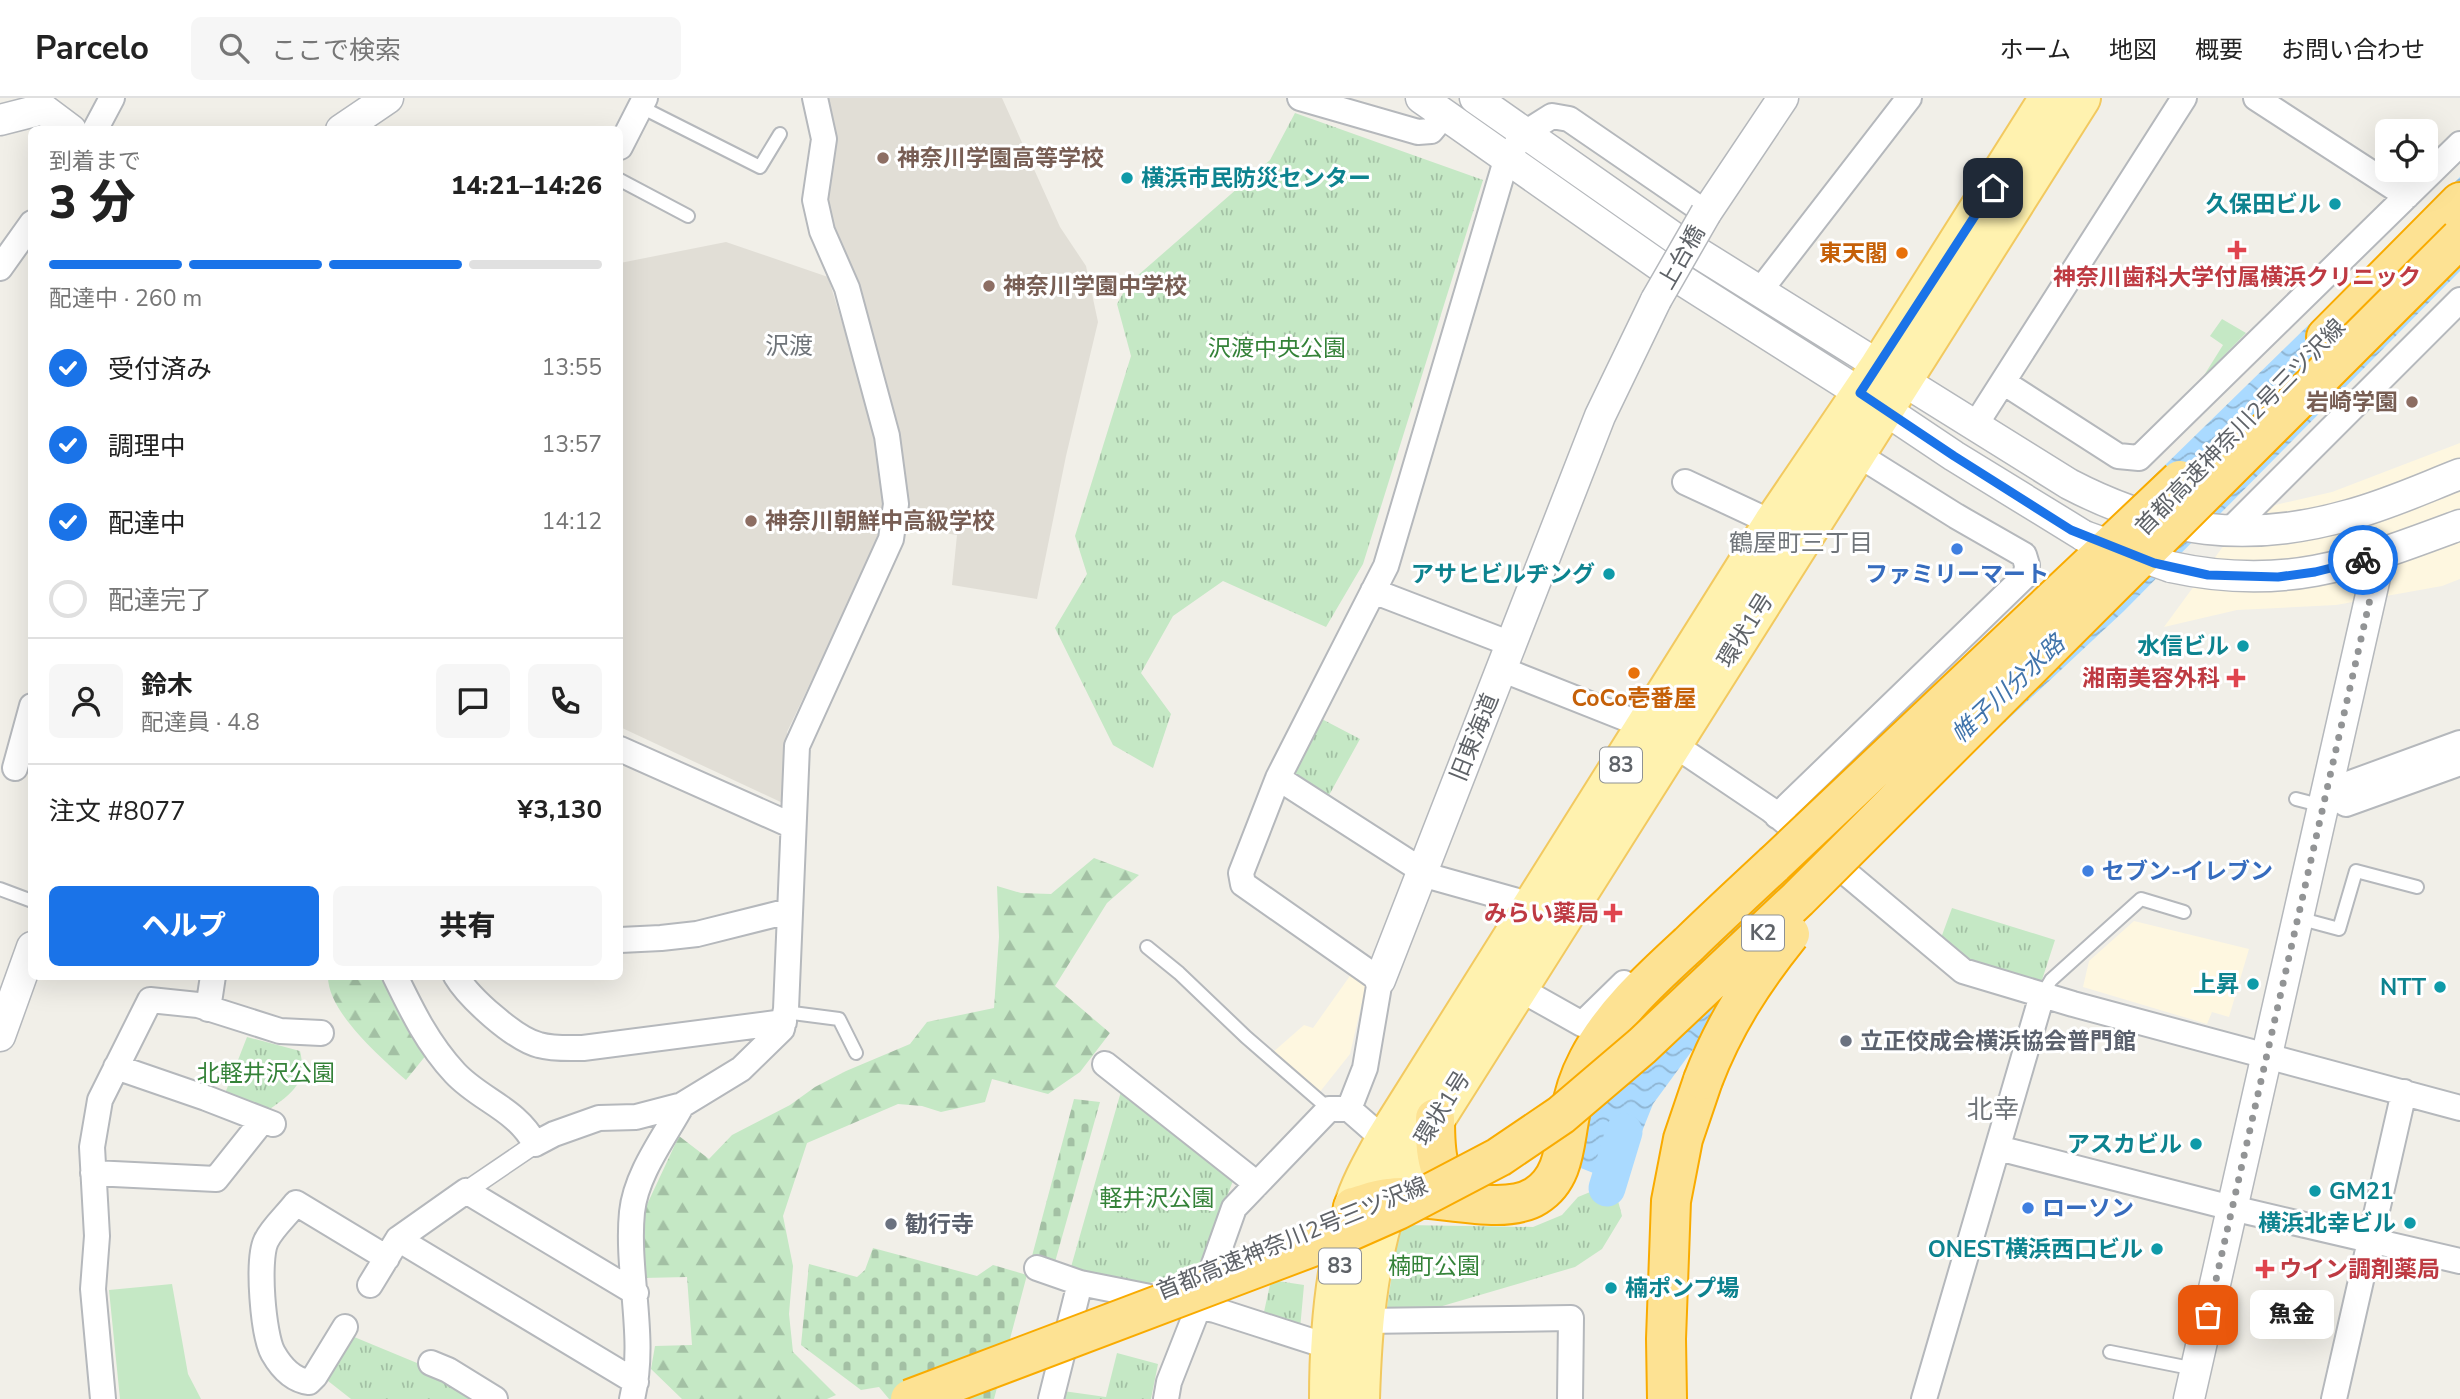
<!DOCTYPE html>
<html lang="ja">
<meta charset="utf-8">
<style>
:root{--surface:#fff;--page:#f6f6f6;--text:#222;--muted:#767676;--line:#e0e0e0;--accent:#1a73e8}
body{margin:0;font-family:"Nunito Sans","Noto Sans JP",sans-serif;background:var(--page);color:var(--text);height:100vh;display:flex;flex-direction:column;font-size:26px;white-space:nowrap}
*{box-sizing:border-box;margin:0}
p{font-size:23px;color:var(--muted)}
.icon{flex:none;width:38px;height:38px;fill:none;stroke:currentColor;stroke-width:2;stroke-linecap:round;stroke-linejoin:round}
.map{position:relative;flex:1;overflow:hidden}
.sheet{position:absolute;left:28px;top:28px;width:595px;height:854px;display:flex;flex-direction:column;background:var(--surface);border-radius:10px;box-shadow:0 7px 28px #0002}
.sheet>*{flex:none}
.fabs{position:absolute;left:2375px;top:21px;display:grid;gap:14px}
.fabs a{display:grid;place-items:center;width:63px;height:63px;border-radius:10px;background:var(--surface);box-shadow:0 7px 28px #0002;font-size:35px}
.pin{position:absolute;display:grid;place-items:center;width:60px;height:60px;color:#fff;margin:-30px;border-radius:14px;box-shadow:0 4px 10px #0006}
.courier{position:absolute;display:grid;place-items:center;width:70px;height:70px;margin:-35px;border:5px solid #1a73e8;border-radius:50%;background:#fff;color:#222;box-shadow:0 2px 9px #0007}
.bubble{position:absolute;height:49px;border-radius:10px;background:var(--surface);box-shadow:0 7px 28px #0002;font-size:23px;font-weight:800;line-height:49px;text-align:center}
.headline em{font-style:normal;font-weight:800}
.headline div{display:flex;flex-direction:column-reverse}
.headline{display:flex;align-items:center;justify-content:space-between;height:119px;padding:0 21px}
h1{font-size:46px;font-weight:800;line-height:52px}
.bar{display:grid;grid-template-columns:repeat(4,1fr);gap:10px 7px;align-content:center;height:84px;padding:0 21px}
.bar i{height:9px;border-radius:5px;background:var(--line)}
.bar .active{background:var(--accent)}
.bar p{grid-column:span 4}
.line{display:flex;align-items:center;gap:18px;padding:0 21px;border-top:2px solid var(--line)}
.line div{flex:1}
.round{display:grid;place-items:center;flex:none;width:74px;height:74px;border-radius:10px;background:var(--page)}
ol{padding:0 21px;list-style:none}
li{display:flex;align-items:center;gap:21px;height:77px}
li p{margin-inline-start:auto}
li .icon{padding:7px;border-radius:50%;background:var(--accent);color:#fff;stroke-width:4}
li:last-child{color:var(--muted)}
li i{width:38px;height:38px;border:4px solid var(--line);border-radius:50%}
.button{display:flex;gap:14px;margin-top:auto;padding:14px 21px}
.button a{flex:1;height:80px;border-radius:10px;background:var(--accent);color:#fff;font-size:28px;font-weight:800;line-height:80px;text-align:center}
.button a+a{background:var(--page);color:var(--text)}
header{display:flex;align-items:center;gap:42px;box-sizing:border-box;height:98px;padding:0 35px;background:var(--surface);border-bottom:2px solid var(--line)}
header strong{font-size:33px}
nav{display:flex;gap:38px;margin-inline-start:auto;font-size:24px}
.search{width:490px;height:63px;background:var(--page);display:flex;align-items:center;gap:18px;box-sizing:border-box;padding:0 24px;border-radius:10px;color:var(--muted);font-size:26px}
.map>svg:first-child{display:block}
.commercial{fill:#fef7e0}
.education{fill:#e1ded6}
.grass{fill:#c5e8c5}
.forest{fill:url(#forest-firs)}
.cemetery{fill:url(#cemetery-stones)}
.park{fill:url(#park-tufts)}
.water{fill:url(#water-waves)}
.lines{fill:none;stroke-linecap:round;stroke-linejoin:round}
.river{stroke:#aadaff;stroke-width:37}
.service-casing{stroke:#b5b8bc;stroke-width:16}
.pedestrian-casing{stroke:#b5b8bc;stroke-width:21}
.minor-casing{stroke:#b5b8bc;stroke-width:28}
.tertiary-casing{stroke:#b5b8bc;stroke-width:33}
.primary-casing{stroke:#f2c960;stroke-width:42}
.motorway-casing{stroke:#f9ab00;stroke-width:42}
.service{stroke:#fff;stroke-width:12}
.pedestrian{stroke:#fff;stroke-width:18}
.minor{stroke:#fff;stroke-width:24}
.tertiary{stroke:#fff;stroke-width:30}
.primary{stroke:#fff2af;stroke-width:38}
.motorway{stroke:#fde293;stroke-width:38}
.tertiary-bridge-casing{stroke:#b5b8bc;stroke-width:33;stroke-linecap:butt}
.motorway-bridge-casing{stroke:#f9ab00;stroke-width:42;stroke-linecap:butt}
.tertiary-bridge{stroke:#fff;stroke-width:30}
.motorway-bridge{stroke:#fde293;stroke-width:38}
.done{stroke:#929495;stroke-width:7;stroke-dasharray:0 12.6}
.route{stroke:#1a73e8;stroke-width:9}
.education-dot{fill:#8d6e63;stroke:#fff;stroke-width:2.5}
.culture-dot{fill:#0f9aa8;stroke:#fff;stroke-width:2.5}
.health-dot{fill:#e0444e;stroke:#fff;stroke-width:2.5}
.food-dot{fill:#e8710a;stroke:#fff;stroke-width:2.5}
.shop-dot{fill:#3f7fe0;stroke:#fff;stroke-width:2.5}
.worship-dot{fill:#6b7280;stroke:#fff;stroke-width:2.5}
.labels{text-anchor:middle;stroke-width:6;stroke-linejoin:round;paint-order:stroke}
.shield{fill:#fff;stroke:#8f9295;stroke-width:2}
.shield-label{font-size:21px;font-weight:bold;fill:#5f6368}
.education-label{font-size:23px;font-weight:bold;fill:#785e54;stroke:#fff;text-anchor:start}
.culture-label{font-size:23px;font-weight:bold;fill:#0d838f;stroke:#fff;text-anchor:end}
.food-label{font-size:23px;font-weight:bold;fill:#c56008;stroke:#fff;text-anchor:end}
.street-label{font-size:23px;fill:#5f6368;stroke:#fff}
.health-label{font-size:23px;font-weight:bold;fill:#be3a42;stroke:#fff;text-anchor:end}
.park-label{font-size:23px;fill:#348238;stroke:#fff}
.shop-label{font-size:23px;font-weight:bold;fill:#366cbe;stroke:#fff;text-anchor:start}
.worship-label{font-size:23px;font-weight:bold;fill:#5b616d;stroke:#fff;text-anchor:start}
.neighbourhood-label{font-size:24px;fill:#70757a;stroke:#fff}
.water-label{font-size:24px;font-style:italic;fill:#4174aa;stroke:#fff}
.quarter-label{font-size:26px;fill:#70757a;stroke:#fff}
</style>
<header>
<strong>Parcelo</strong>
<div class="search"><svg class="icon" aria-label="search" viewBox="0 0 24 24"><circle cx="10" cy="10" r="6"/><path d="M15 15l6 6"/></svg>ここで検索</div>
<nav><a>ホーム</a><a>地図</a><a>概要</a><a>お問い合わせ</a></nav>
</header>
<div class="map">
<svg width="2460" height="1301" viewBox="0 0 2460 1301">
<defs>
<pattern id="forest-firs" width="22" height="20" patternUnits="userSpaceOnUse" patternTransform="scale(1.75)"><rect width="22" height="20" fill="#c5e8c5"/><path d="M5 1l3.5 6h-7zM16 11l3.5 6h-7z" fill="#a3c0a4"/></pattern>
<pattern id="cemetery-stones" width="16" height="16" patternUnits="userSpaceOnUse" patternTransform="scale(1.75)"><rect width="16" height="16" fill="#c5e8c5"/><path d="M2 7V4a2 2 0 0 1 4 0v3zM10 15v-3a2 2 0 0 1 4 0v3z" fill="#a3c0a4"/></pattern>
<pattern id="park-tufts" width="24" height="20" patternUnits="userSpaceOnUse" patternTransform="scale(1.75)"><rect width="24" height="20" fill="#c5e8c5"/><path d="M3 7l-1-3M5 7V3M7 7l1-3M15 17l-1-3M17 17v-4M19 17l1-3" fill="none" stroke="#a3c0a4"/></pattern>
<pattern id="water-waves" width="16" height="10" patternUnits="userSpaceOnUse" patternTransform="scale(1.75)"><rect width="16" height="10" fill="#aadaff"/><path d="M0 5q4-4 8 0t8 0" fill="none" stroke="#8eb4d2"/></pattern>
</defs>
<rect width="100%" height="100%" fill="#f1efe8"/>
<path class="commercial" d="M2460 345V481L2442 488 2336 507 2237 512 2164 529 2249 413 2332 394Z
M2134 823 2249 851 2229 919 2212 914 2207 926 2083 889 2089 863Z
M1352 875 1366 887 1350 956 1319 995 1272 955 1304 927 1313 930Z"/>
<path class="education" d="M826 0H1002L1060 129 1086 168 1098 224 1066 358 1037 501 952 487 957 437 908 430 907 399 821 100Z
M726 144 828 179 880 348 884 410 881 436 787 634V707L620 629V165Z"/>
<path class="grass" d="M2222 221 2246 235 2203 279 2223 247 2210 238Z
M172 1186 188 1276 201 1301H120L109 1192Z"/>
<path class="forest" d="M1094 760 1139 777 1107 805 1055 888 1110 935 1080 974 1048 996 992 981 985 1004 941 1014 922 1008 898 1006 807 1045 783 1118 793 1168 789 1216 793 1254 836 1297 827 1301H682L651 1271 655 1248 692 1247 687 1179 643 1180 644 1113 679 1038 709 1061 732 1037 790 1007 815 989 846 973 910 946 927 924 994 910 999 839 997 788 1021 795 1051 796Z
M328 879H384L427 956 406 982C381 960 328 914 328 879Z"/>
<path class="cemetery" d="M1074 1001 1100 1004 1055 1164 1032 1158Z
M873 1150 977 1178 993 1167 1027 1177 994 1301H889L879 1289 861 1292 801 1247 809 1166 857 1179 865 1172Z"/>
<path class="park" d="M1295 15 1483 82 1363 466 1326 529 1223 483 1173 518 1141 575 1171 616 1153 670 1113 647 1055 530 1087 476 1075 438 1131 258 1117 206 1128 186 1270 62Z
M1318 619 1360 641 1328 699 1288 675Z
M1952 810 2055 842 2041 885 1975 865 1941 840Z
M247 939 300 953C308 986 291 996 267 1013L224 998Z
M1122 990 1234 1080 1201 1167 1138 1189 1071 1169Z
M1595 1092 1617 1099 1622 1118 1602 1151 1575 1169 1439 1209 1386 1216 1399 1129 1404 1127 1533 1129 1562 1117 1578 1099Z
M1271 1182 1304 1187 1300 1231 1262 1223Z
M347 1236 446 1277 483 1301H351L323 1279Z
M1117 1255 1158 1266 1151 1301H1061L1063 1293 1106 1299Z"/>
<path class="water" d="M2460 79V173L2124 513 1776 838 1653 1006 1621 1086 1553 1059 1604 915Z"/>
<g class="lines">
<path class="river" d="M1607 1090 1624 1034"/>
<g class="service-casing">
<path id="service" d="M641 9 760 69 780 36
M620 82 688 118
M2296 701 2323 708
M0 791 32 803
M2298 820 2339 831 2356 773 2417 789
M1147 849 1179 875 1246 939 1329 1011
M2042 897 2051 882 2141 801 2184 814
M785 914 839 921 856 955
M2110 1254 2195 1271"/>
</g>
<g class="pedestrian-casing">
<path id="pedestrian" d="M466 1093 535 1046"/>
</g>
<g class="minor-casing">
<path id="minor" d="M1300 0 1418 34 1431 33 1445 16
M2256 0 2407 98
M95 32 112 0
M620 49 645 0
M0 170 32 125
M1759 194 1909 0
M2003 284 2118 358 2139 360 2460 46
M1976 326 2184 0
M1685 384 1773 425
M2228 434 2460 202
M1373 493 1511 546
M1501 571 1645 628 1673 646 1771 712 1963 873 2073 906 2460 1010
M620 651 793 728
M15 670 32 608
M1278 680 1432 779 1514 802 1532 811
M2326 694 2346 706 2460 665
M2326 694 2460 645
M1777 718 2026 477 2027 467 2024 457 1956 418 1857 356
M620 842 661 840 697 836 789 813
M395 878C412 913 428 946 455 975 480 1002 517 1011 535 1046L554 1036 599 1020 636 1019 682 1007 741 971 782 931 786 911 797 648 891 441 896 406 887 338 847 190 822 133 815 102 824 41 815 0
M456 878C469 900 515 941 539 947 553 951 568 950 583 950L784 924
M1518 890 1582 926 1624 885
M208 911 213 878
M1105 966 1257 1086
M116 969 206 1000 273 1026
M1349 1011 1365 970 1380 882 1243 786 1241 775 1278 680 1386 468 1507 59 1525 35 1552 18 1569 21 1706 115
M1349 1011 1396 1052
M1998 1050 2232 1110 2460 1163
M93 1075 216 1081 263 1022
M398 1141 636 1284
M1037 1170 1080 1185 1215 1212 1330 1249
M370 1187 398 1141 466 1093 636 1195
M1364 1223 1571 1220 1570 1301
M345 1229 315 1278 309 1284C292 1282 281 1269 273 1255 263 1237 257 1162 266 1143 272 1130 287 1117 296 1105L387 1160
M431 1265 448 1272 495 1301
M103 1301 93 1191 97 1138 92 1049 100 1002 150 902 198 907 280 933 321 935
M632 1301C647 1240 626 1175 632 1114 636 1076 664 1040 682 1007
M1051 1301 1080 1185
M1166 1301 1169 1284 1202 1200 1234 1110 1329 1011H1349
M1924 1301 2042 897
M2334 1301 2404 994"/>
</g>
<g class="tertiary-casing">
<path id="tertiary" d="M1421 0 1663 170 1860 295 1954 358 2084 438
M1475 0 1676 141 2069 386C2163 435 2247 446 2349 417 2387 407 2424 390 2460 376
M0 22 43 11 71 32
M341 32 388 0
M1706 115 1783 0
M2171 469C2285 494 2355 466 2460 427
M1380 882 1600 318 1656 202
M0 938 32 849
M2189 1301 2380 457"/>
</g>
<g class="primary-casing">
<path id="primary" d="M1329 1301C1329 1238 1334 1171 1353 1110 1360 1086 1373 1064 1385 1042L1773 425 1879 269 2049 0
M1360 1301C1362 1234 1367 1166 1389 1102 1394 1089 1402 1076 1409 1063L2081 0"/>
</g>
<g class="motorway-casing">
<path id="motorway" d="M2326 239 2460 104
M1435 1020C1435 1057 1435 1078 1466 1104
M1353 1109C1365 1106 1377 1101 1389 1100 1429 1094 1502 1120 1536 1098 1565 1080 1564 1046 1570 1017 1573 998 1579 979 1588 962 1611 917 1652 880 1689 846 1717 819 1746 792 1774 766
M1667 1301 1666 1241 1671 1103 1683 1041 1703 982"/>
</g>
<use href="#service" class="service"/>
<use href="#pedestrian" class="pedestrian"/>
<use href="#minor" class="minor"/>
<use href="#tertiary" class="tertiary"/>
<use href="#primary" class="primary"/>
<use href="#motorway" class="motorway"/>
<g class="tertiary-bridge-casing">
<path id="tertiary-bridge" d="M1656 202 1706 115
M2084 438 2171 469"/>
</g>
<g class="motorway-bridge-casing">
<path id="motorway-bridge" d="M1774 766 2180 382
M1703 982C1724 927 1753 882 1790 836
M910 1301 1328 1143 1398 1112 1499 1059 1561 1017 1642 948 1798 801 2460 140"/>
</g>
<use href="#tertiary-bridge" class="tertiary-bridge"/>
<use href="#motorway-bridge" class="motorway-bridge"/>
</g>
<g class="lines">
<path class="done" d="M2208 1217 2380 457 2363 462"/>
<path class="route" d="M1993 90 1860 295 1954 358 2071 432 2154 465 2208 477 2278 479 2315 474 2363 462"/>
</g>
<g class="education-dot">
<circle cx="883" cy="60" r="7"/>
<circle cx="989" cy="188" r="7"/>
<circle cx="2412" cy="304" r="7"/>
<circle cx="751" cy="423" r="7"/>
</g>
<g class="culture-dot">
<circle cx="1127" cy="80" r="7"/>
<circle cx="2335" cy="106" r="7"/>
<circle cx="1609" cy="476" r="7"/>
<circle cx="2243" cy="548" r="7"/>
<circle cx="2253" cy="886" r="7"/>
<circle cx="2440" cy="889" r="7"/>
<circle cx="2196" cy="1046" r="7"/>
<circle cx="2315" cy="1093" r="7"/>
<circle cx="2410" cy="1125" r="7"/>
<circle cx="2157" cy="1151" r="7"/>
<circle cx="1611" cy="1190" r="7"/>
</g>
<g class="health-dot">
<path d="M2233.5 141.5h7v7h7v7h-7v7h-7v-7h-7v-7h7z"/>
<path d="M2232.5 569.5h7v7h7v7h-7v7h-7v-7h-7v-7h7z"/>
<path d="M1609.5 804.5h7v7h7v7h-7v7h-7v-7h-7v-7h7z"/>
<path d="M2261.5 1160.5h7v7h7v7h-7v7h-7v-7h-7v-7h7z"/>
</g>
<g class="food-dot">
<circle cx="1902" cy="155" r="7"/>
<circle cx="1634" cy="575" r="7"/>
</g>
<g class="shop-dot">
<circle cx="1957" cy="451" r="7"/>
<circle cx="2088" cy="773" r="7"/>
<circle cx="2028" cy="1110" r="7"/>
</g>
<g class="worship-dot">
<circle cx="1846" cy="943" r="7"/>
<circle cx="891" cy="1126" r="7"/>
</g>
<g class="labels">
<g class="shield">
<rect x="1600" y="649.5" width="42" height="35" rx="5"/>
<rect x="1742" y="817.5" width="42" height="35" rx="5"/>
<rect x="1319" y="1150.5" width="42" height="35" rx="5"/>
</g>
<g class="shield-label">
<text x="1621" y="674">83</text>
<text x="1763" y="842">K2</text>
<text x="1340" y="1175">83</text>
</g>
<g class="education-label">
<text x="897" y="68">神奈川学園高等学校</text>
<text x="1003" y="196">神奈川学園中学校</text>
<text x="2398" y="312" text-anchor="end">岩崎学園</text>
<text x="765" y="431">神奈川朝鮮中高級学校</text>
</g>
<g class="culture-label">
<text x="1141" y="88" text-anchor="start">横浜市民防災センター</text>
<text x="2321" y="114">久保田ビル</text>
<text x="1595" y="484">アサヒビルヂング</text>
<text x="2229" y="556">水信ビル</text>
<text x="2239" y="894">上昇</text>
<text x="2426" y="897">NTT</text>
<text x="2182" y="1054">アスカビル</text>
<text x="2329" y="1101" text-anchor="start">GM21</text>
<text x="2396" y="1133">横浜北幸ビル</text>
<text x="2143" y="1159">ONEST横浜西口ビル</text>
<text x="1625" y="1198" text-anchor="start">楠ポンプ場</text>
</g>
<g class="food-label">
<text x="1888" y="163">東天閣</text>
<text x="1634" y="608" text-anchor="middle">CoCo壱番屋</text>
</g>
<g class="street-label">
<text transform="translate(1681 159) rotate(-60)" y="8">上台橋</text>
<text transform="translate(2240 329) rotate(-46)" y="8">首都高速神奈川2号三ツ沢線</text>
<text transform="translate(1745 532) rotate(-58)" y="8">環状1号</text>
<text transform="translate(1474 639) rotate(-68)" y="8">旧東海道</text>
<text transform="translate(1442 1010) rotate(-58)" y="8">環状1号</text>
<text transform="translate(1292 1140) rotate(-22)" y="8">首都高速神奈川2号三ツ沢線</text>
</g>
<g class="health-label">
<text x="2237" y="187" text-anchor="middle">神奈川歯科大学付属横浜クリニック</text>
<text x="2220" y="588">湘南美容外科</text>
<text x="1599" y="823">みらい薬局</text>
<text x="2279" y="1179" text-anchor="start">ウイン調剤薬局</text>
</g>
<g class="park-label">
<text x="1277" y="258">沢渡中央公園</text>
<text x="266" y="983">北軽井沢公園</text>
<text x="1157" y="1108">軽井沢公園</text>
<text x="1434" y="1176">楠町公園</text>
</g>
<g class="shop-label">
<text x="1957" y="484" text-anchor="middle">ファミリーマート</text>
<text x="2102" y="781">セブン-イレブン</text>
<text x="2042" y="1118">ローソン</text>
</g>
<g class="worship-label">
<text x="1860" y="951">立正佼成会横浜協会普門館</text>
<text x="905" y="1134">勧行寺</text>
</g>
<g class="neighbourhood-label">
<text x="789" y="256">沢渡</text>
<text x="1801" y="453">鶴屋町三丁目</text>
</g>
<g class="water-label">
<text transform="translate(2008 591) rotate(-43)" y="8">帷子川分水路</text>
</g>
<g class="quarter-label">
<text x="1993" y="1020">北幸</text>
</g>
</g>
</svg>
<div class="fabs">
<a><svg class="icon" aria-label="locate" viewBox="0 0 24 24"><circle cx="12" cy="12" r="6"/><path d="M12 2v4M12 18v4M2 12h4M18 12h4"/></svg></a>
</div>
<div class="pin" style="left:2208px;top:1217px;background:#ea580c"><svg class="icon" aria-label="bag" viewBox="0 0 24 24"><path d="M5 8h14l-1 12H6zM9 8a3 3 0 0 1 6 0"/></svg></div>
<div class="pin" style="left:1993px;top:90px;background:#1f2937"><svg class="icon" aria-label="home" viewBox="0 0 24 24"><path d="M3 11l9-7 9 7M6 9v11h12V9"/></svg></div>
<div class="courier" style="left:2363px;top:462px"><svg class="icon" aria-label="bike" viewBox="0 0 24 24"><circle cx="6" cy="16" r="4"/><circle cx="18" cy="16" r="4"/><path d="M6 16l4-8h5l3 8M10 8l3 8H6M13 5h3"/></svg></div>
<div class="bubble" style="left:2250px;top:1192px;width:84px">魚金</div>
<section class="sheet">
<div class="headline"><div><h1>3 分</h1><p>到着まで</p></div><em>14:21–14:26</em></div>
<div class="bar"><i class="active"></i><i class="active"></i><i class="active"></i><i></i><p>配達中 · 260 m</p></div>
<ol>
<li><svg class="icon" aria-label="check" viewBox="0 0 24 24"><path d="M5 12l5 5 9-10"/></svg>受付済み<p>13:55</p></li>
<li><svg class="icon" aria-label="check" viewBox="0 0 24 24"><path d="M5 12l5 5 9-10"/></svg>調理中<p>13:57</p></li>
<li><svg class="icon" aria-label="check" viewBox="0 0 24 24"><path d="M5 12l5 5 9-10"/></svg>配達中<p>14:12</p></li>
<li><i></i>配達完了</li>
</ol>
<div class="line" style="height:126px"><a class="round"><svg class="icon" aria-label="person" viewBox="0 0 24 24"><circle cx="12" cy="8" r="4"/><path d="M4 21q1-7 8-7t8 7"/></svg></a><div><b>鈴木</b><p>配達員 · 4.8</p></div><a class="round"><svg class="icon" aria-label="chat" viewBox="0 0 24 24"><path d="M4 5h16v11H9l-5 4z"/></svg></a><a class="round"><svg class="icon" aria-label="phone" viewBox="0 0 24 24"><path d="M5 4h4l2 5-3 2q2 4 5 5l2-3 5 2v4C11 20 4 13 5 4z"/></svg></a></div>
<div class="line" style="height:91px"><div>注文 #8077</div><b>¥3,130</b></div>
<div class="button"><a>ヘルプ</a><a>共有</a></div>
</section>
</div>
